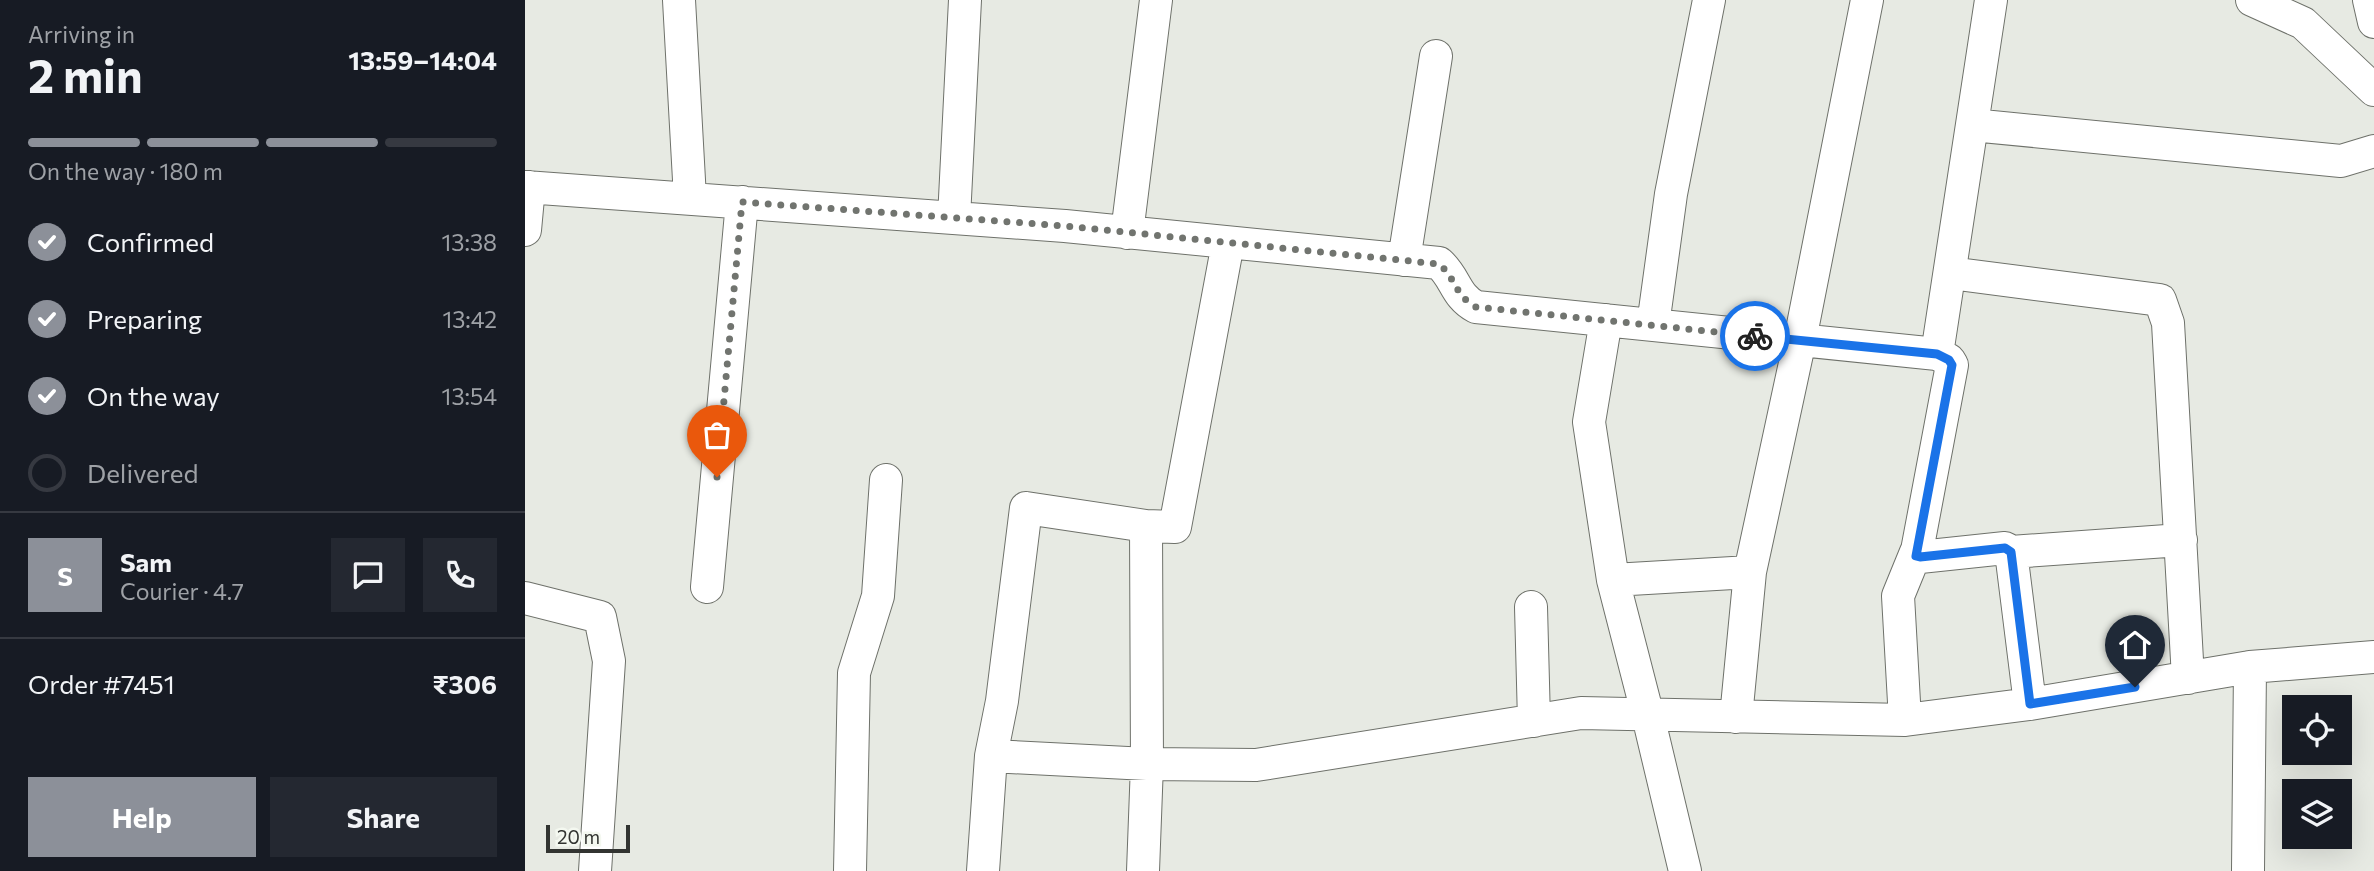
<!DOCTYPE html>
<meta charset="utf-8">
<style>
:root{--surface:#171b24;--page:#242831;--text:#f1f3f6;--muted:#9ea1a6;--line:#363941;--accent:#8c9099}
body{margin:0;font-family:Commissioner,sans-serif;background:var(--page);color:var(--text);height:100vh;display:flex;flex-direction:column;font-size:26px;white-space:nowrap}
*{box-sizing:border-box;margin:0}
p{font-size:23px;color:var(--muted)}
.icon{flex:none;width:38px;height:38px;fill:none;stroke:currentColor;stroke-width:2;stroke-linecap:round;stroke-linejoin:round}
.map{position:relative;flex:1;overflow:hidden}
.sheet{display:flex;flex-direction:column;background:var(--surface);width:525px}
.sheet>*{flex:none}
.tools{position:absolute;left:1757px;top:695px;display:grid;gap:14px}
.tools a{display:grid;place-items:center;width:70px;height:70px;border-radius:0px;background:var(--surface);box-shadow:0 7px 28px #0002;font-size:35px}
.scale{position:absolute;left:21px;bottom:18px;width:84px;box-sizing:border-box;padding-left:7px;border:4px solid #323431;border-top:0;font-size:19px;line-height:24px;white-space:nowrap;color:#323431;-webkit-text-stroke:5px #f4f8f0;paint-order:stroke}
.pin{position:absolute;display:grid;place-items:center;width:60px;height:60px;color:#fff;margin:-72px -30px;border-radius:50% 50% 50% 0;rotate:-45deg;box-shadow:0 0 7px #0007}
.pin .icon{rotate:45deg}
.courier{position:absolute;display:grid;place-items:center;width:70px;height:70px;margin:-35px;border:5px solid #1a73e8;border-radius:50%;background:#fff;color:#222;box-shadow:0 2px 9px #0007}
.head em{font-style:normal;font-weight:700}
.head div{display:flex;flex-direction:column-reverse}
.head{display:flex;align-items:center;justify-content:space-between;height:119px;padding:0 28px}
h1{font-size:46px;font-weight:700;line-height:52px}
.bar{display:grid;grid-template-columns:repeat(4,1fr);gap:10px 7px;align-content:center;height:84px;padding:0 28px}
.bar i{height:9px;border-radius:5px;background:var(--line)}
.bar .active{background:var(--accent)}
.bar p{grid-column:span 4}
.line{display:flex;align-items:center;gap:18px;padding:0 28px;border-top:2px solid var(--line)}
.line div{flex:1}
.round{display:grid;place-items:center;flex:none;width:74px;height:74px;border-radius:0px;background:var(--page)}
ol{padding:0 28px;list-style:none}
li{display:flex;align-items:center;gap:21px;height:77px}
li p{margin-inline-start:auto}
li .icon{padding:7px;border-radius:50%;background:var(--accent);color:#fff;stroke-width:4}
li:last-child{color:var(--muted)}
li i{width:38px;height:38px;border:4px solid var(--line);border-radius:50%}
.action{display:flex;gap:14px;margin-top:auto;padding:14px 28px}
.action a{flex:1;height:80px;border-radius:0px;background:var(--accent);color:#fff;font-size:28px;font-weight:700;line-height:80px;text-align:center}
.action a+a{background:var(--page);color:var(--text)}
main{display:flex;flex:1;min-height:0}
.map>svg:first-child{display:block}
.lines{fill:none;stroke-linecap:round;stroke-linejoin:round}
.minor-casing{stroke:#6e716a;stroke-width:34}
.minor{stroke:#fff;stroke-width:32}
.done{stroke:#71746f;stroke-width:7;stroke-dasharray:0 12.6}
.route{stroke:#1a73e8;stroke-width:9}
</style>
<main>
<section class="sheet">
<div class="head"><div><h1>2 min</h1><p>Arriving in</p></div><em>13:59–14:04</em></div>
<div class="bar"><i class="active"></i><i class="active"></i><i class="active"></i><i></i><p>On the way · 180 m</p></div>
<ol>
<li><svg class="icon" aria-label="check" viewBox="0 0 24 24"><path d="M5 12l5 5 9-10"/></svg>Confirmed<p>13:38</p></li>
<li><svg class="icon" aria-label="check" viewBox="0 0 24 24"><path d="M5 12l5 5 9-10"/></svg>Preparing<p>13:42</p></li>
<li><svg class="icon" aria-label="check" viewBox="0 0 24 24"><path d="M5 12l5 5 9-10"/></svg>On the way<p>13:54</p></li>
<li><i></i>Delivered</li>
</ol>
<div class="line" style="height:126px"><b class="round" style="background:var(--accent);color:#fff">S</b><div><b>Sam</b><p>Courier · 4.7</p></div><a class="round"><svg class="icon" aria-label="chat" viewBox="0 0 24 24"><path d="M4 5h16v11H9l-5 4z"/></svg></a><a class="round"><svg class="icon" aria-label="phone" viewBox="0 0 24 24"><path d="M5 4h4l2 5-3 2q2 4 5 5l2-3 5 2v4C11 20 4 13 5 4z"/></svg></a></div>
<div class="line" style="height:91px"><div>Order #7451</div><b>₹306</b></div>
<div class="action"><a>Help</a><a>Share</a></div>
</section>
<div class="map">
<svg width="1849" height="871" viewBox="0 0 1849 871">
<rect width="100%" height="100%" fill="#e7eae3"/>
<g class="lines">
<g class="minor-casing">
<path id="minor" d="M154 0 165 198
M1727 0 1778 23 1849 90
M1844 0 1849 22
M1447 125 1816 161 1849 151
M0 187 540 226 914 263C931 278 930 296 951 307L1412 354 1424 360 1427 365 1391 556 1395 557 1480 548 1486 552 1505 704
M429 218 440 0
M0 230 4 187
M602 233 631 0
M879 260 911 56
M1425 273 1635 300 1643 323 1663 678
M1081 320 1064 422 1088 580 1123 716 1160 871
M1128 325 1146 194 1184 0
M1412 354 1466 0
M621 526 650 527 703 243
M1486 552 1656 540
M1088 580 1225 572
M182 587 217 202
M0 598 75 617 84 661 70 871
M1006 607 1009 721
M1725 667 1849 657
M1211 717 1225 572 1275 340 1342 0
M1380 720 1373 596 1391 552
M466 756 622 764 731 765 1056 713 1380 720 1505 704 1725 667 1723 871
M325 871 329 673 353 596 361 480
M458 871 466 756 477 701 501 508 621 526 622 764 618 871"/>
</g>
<use href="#minor" class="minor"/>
</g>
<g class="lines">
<path class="done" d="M192 477 217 202 540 226 914 264C931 278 930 296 951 307L1230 336"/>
<path class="route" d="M1230 336 1412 354 1424 360 1427 365 1391 556 1395 557 1480 548 1486 552 1505 704 1610 687"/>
</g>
</svg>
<div class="tools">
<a><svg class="icon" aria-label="locate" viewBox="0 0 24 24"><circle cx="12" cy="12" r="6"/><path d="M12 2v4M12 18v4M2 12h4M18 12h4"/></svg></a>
<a><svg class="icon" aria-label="layers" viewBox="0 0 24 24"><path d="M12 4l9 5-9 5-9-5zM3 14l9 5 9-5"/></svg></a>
</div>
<div class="scale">20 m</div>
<div class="pin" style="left:192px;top:477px;background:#ea580c"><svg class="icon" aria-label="bag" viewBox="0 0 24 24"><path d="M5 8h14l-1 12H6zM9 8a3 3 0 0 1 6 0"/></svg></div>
<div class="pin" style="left:1610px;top:687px;background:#1f2937"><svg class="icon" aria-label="home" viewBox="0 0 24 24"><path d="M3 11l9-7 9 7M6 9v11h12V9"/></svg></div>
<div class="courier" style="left:1230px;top:336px"><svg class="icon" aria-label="bike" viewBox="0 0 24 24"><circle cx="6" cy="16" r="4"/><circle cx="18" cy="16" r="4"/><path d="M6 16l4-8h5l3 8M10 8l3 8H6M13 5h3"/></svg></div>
</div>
</main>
